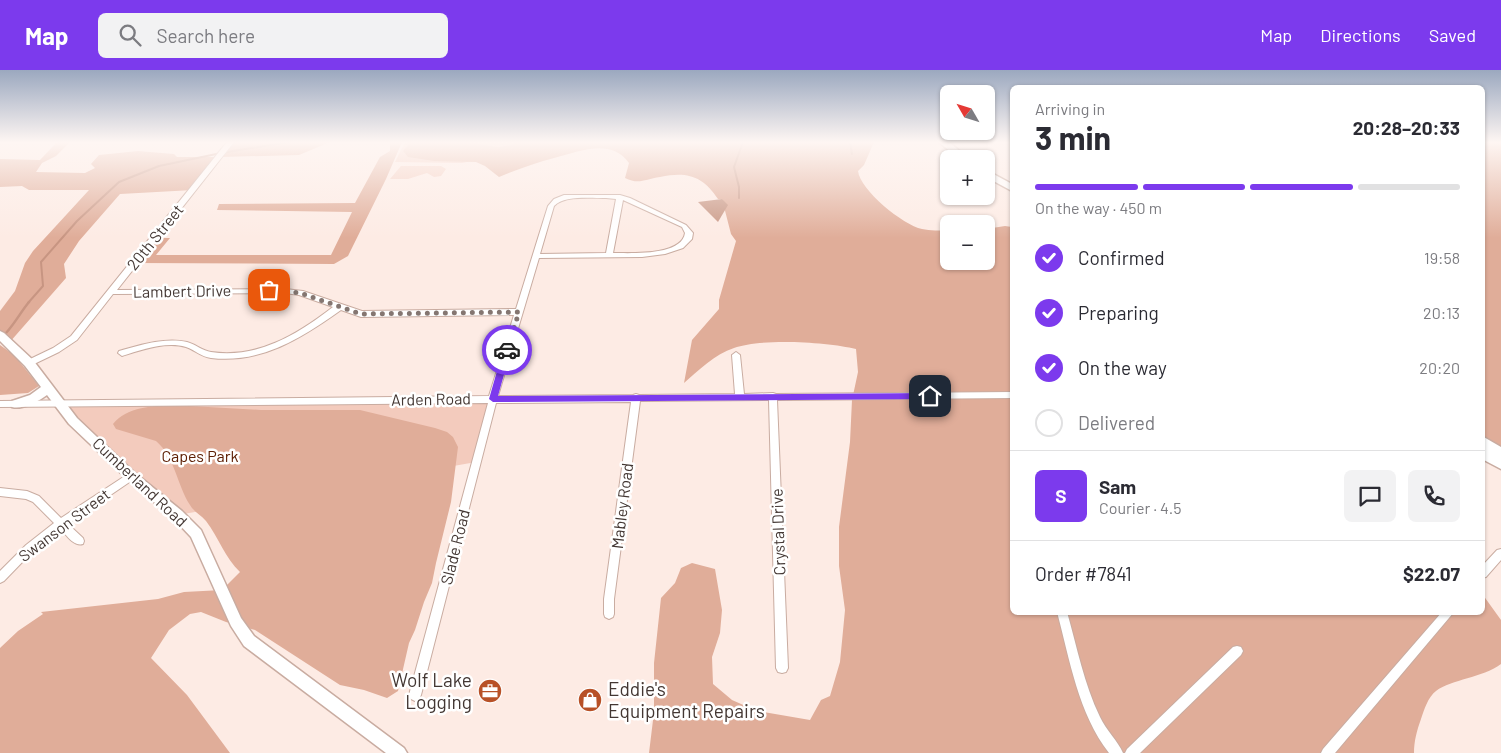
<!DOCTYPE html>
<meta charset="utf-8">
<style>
:root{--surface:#fff;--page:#f2f2f3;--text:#2b2b33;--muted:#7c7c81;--line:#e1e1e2;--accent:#7c3aed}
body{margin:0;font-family:Barlow,sans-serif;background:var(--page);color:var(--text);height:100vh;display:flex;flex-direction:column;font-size:19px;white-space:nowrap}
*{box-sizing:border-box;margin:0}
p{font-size:16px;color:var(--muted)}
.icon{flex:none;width:28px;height:28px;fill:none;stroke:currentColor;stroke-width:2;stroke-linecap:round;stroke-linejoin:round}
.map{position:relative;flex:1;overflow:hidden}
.panel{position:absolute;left:1010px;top:15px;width:475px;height:530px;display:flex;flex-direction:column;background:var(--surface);border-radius:8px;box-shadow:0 1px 4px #0004}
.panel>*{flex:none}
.needle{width:32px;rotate:309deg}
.fabs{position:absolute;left:940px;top:15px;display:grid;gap:10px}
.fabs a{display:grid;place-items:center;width:55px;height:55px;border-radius:8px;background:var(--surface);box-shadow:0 1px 4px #0004;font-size:25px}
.pin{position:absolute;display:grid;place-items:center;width:42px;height:42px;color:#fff;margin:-21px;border-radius:10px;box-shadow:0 2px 8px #0006}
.courier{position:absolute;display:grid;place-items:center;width:50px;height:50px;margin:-25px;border:4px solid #7c3aed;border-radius:50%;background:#fff;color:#222;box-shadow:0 1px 6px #0007}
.summary em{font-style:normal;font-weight:700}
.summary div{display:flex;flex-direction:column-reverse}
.summary{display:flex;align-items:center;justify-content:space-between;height:85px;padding:0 25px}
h1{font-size:32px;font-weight:700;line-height:38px}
.bar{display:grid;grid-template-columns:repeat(4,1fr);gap:8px 5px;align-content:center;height:60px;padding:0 25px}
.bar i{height:6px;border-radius:4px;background:var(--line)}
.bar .on{background:var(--accent)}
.bar p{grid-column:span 4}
.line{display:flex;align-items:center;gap:12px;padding:0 25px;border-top:1px solid var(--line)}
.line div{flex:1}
.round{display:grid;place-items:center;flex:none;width:52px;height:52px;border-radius:8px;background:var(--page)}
ol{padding:0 25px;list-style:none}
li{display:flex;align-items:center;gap:15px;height:55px}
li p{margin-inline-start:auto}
li .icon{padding:5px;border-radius:50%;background:var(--accent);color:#fff;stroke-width:4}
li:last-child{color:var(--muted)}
li i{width:28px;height:28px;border:2px solid var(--line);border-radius:50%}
header{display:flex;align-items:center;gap:30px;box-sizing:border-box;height:70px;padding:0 25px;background:var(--accent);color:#fff}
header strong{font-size:24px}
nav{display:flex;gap:28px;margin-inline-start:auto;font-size:18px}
.search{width:350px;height:45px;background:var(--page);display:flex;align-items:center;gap:12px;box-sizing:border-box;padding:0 18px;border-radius:8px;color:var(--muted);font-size:19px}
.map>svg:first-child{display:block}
.green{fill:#f3cbbd}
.forest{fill:#e0ad99}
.water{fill:#c79582}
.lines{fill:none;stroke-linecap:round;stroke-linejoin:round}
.stream-far1{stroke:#c79582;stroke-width:2}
.stream{stroke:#c79582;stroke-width:2.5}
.minor-casing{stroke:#c9aca1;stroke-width:2}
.tertiary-casing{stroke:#c9aca1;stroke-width:3}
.secondary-casing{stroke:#c9aca1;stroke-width:3}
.minor{fill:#fff;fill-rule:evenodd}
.tertiary{fill:#fff;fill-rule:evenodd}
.secondary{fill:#fff;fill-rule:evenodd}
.route{fill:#7c3aed}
.done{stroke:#847671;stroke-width:5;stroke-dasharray:0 9}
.labels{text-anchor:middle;stroke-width:5;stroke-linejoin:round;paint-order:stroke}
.street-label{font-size:16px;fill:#433733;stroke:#fff}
.park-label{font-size:16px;fill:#5e2005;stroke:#fff}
.near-poi-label{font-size:19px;fill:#433733;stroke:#fff;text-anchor:end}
</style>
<header>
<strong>Map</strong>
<div class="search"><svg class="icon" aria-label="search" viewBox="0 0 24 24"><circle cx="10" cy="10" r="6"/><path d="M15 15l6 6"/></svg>Search here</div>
<nav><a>Map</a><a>Directions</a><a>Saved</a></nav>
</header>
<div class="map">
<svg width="1501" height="683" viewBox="0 0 1501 683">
<rect width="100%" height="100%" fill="#fdebe4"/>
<path class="green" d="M405 72H533L492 87 462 93 395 92Z
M401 96H441L446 99 441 106 434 107 427 103 408 109H390Z
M493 329 476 392 178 445 59 333Z"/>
<path class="forest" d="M57 72H70L56 86 42 93 36 102 85 103 95 98 91 94 99 85 138 81 174 84 177 87H219L231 72H330L299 85 219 87 193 120 120 124 79 171 64 194 66 208 9 273 0 265V241L15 221 25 193 33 181 89 120H29L22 116 0 117V89L40 90Z
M390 72H402L386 109 348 186 334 194 135 193 155 168H170L156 185H331L352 142 217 140 219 134 355 133 380 87 390 81Z
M411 72H465L498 77 512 75 514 72H874L864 95 858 101C860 120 903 155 922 159 930 161 940 160 949 161V191H986V159L1005 156 1012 157V542H1482L1483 525 1501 550V594C1482 608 1452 609 1436 621 1428 627 1424 640 1421 649 1417 660 1414 671 1414 683H649L654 642V593L661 528 675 513 681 498 692 493 715 499 722 540 720 563 712 587 713 614 732 630 757 641 810 650 821 630 830 626 840 592 845 540 839 496V457L850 372 852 330 858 302 856 279C827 272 761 268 734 278 715 284 698 301 684 313L692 270 719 239V230L736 171 731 164 722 129H718C703 106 687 101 660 107 645 109 639 115 625 108L629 93C611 67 578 82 554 88 535 93 518 99 499 107L485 96 476 92 434 91 408 87 403 81Z
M1483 72H1501V376L1483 366Z
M0 275 14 285 39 316 28 323 0 325Z
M173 335 261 340H360L435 358 447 362 453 367 458 377 451 432 436 493 432 513 424 532 415 560 409 573 398 621 387 628 364 620 340 615 255 560 226 552 201 542 190 544 169 560 151 588 187 625 230 683H0V578L18 561 43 544 41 542 158 529 184 522 222 520 240 502C225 488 219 468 206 451 201 445 194 442 190 435 177 415 175 387 156 371L116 359 113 354C127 337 151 336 173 335Z"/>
<path class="water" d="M722 129 728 135 718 152 698 132Z"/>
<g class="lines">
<path class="stream-far1" d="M850 72 852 84
M739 128V117L734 97 743 72
M28 233 43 216 41 192 77 151 119 112 159 96 221 83 289 72"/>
<path class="stream" d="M0 269C12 259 19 244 29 232"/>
<g class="minor-casing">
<path id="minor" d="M227 72H234L117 220 285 219 303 221 362 241 516 239 548 136 554 129 564 125H620L630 128 686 155 693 163 692 169 683 178 665 184 642 187 539 188 498 326 633 325 636 324 639 325 735 324 732 285 736 282 740 285 744 324 773 323 776 324 1012 322V328L777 330 788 598 786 602 782 603 778 602 776 598 769 330 640 331 614 529V544L613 547 609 549 605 547 604 544V529L631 332 496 333 421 625 419 629 415 631 411 629 409 625 488 333 0 337V331L489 326 514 245 361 247 341 240C302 268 261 294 211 288 201 287 195 280 186 277 166 271 141 280 122 286L118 283 119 281C140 275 165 267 187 272 195 274 203 281 211 282 258 289 298 264 333 237L299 225 285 223 113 224 77 270 59 282 32 295H26L25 293 26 291 53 278 71 266ZM606 128 616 129 606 183 540 184 554 136C564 125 591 128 606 128ZM623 130 682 157 685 163C682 186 631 183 613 183Z
M131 402 134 403 136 406 134 409 68 454 83 468 84 471 83 474C74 477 66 465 61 459L33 481 4 511 0 513V501L26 475 54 453 33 432 26 429 0 426V418L27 421 39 426 61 448Z
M1501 479V490L1486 507 1482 508V496L1497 480Z
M1057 542H1067C1077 577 1084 614 1100 647 1106 660 1118 671 1123 683H1109C1078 643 1070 590 1057 542Z
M1442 542H1454L1335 683H1321L1323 679Z
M1237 576 1241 577 1243 581 1241 585 1140 683H1125L1127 679 1233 577Z"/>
</g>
<g class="tertiary-casing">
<path id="tertiary" d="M0 261 4 263 33 290 77 348 135 403 182 441 201 460 241 548 254 566 404 678 407 683H386L244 576 231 556 191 467 174 449 127 409 69 354 47 325C39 331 22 340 12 337L10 334 12 331 30 325 41 317 25 296 0 271Z"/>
</g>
<g class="secondary-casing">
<path id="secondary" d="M939 72H949L969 89H959Z
M986 100 1012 114V121L986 107Z
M1482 366 1501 377V399L1482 389Z"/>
</g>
<use href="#minor" class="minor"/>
<use href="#tertiary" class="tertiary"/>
<use href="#secondary" class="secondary"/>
</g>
<linearGradient id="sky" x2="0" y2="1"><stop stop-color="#9ba8bf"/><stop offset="0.43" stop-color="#fef6f3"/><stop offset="1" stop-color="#fef6f3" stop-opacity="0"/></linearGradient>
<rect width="1501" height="168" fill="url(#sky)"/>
<path class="route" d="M507 278 511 280 498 326 930 323 933 326 930 329 493 332 489 329 503 280Z"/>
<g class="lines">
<path class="done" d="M269 220 300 223 361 244 519 242 507 280"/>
</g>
<defs>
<g id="office-disc" transform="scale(1.25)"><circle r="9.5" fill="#b85127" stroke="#fff"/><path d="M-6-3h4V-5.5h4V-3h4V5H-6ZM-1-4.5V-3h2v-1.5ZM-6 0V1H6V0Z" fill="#fff"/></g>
<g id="shop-disc" transform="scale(1.25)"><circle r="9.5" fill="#b85127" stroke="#fff"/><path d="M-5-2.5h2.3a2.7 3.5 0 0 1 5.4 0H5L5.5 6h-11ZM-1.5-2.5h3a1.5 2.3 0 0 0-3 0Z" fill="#fff"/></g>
</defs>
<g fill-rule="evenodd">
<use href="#office-disc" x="490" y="621"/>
<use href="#shop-disc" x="590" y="630"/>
</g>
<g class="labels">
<g class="street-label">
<text transform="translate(155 167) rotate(-51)" y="6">20th Street</text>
<text transform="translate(182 221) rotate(-1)" y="6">Lambert Drive</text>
<text transform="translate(431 329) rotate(-1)" y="6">Arden Road</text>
<text transform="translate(140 412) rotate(43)" y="6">Cumberland Road</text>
<text transform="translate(622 436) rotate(-83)" y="6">Mabley Road</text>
<text transform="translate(64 455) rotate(-37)" y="6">Swanson Street</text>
<text transform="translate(778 462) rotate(-92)" y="6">Crystal Drive</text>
<text transform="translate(455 477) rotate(-76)" y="6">Slade Road</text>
</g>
<g class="park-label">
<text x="200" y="392">Capes Park</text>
</g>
<g class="near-poi-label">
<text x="472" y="617">Wolf Lake<tspan x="472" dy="22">Logging</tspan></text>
<text x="608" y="626" text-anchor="start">Eddie's<tspan x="608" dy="22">Equipment Repairs</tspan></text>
</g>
</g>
</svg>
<div class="fabs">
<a><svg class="needle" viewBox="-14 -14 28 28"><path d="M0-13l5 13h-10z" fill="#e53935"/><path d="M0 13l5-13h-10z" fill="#7c7c81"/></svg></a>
<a>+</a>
<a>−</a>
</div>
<div class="pin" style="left:269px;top:220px;background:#ea580c"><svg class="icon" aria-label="bag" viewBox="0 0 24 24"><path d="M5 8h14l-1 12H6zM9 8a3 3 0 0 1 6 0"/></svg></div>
<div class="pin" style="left:930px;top:326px;background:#1f2937"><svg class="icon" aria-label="home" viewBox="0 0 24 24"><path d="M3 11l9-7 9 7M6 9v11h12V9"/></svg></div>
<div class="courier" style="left:507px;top:280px"><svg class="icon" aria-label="car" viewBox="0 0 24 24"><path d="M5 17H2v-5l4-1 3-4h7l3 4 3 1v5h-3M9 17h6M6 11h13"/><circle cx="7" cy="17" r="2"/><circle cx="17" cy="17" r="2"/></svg></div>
<section class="panel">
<div class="summary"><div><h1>3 min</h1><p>Arriving in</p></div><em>20:28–20:33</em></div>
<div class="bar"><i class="on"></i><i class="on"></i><i class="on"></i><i></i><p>On the way · 450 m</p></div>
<ol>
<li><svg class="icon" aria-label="check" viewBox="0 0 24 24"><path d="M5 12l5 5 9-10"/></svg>Confirmed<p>19:58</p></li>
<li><svg class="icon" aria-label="check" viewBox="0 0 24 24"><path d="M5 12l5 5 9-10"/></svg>Preparing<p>20:13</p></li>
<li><svg class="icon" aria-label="check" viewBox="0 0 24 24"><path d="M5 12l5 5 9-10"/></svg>On the way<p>20:20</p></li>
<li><i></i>Delivered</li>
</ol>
<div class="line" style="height:90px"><b class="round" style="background:var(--accent);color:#fff">S</b><div><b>Sam</b><p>Courier · 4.5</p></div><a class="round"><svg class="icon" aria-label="chat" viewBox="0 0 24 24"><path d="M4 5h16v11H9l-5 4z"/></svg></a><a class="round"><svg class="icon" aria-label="phone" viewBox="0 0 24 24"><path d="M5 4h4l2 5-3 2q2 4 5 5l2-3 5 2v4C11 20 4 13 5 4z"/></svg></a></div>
<div class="line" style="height:65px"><div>Order #7841</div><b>$22.07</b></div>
</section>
</div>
